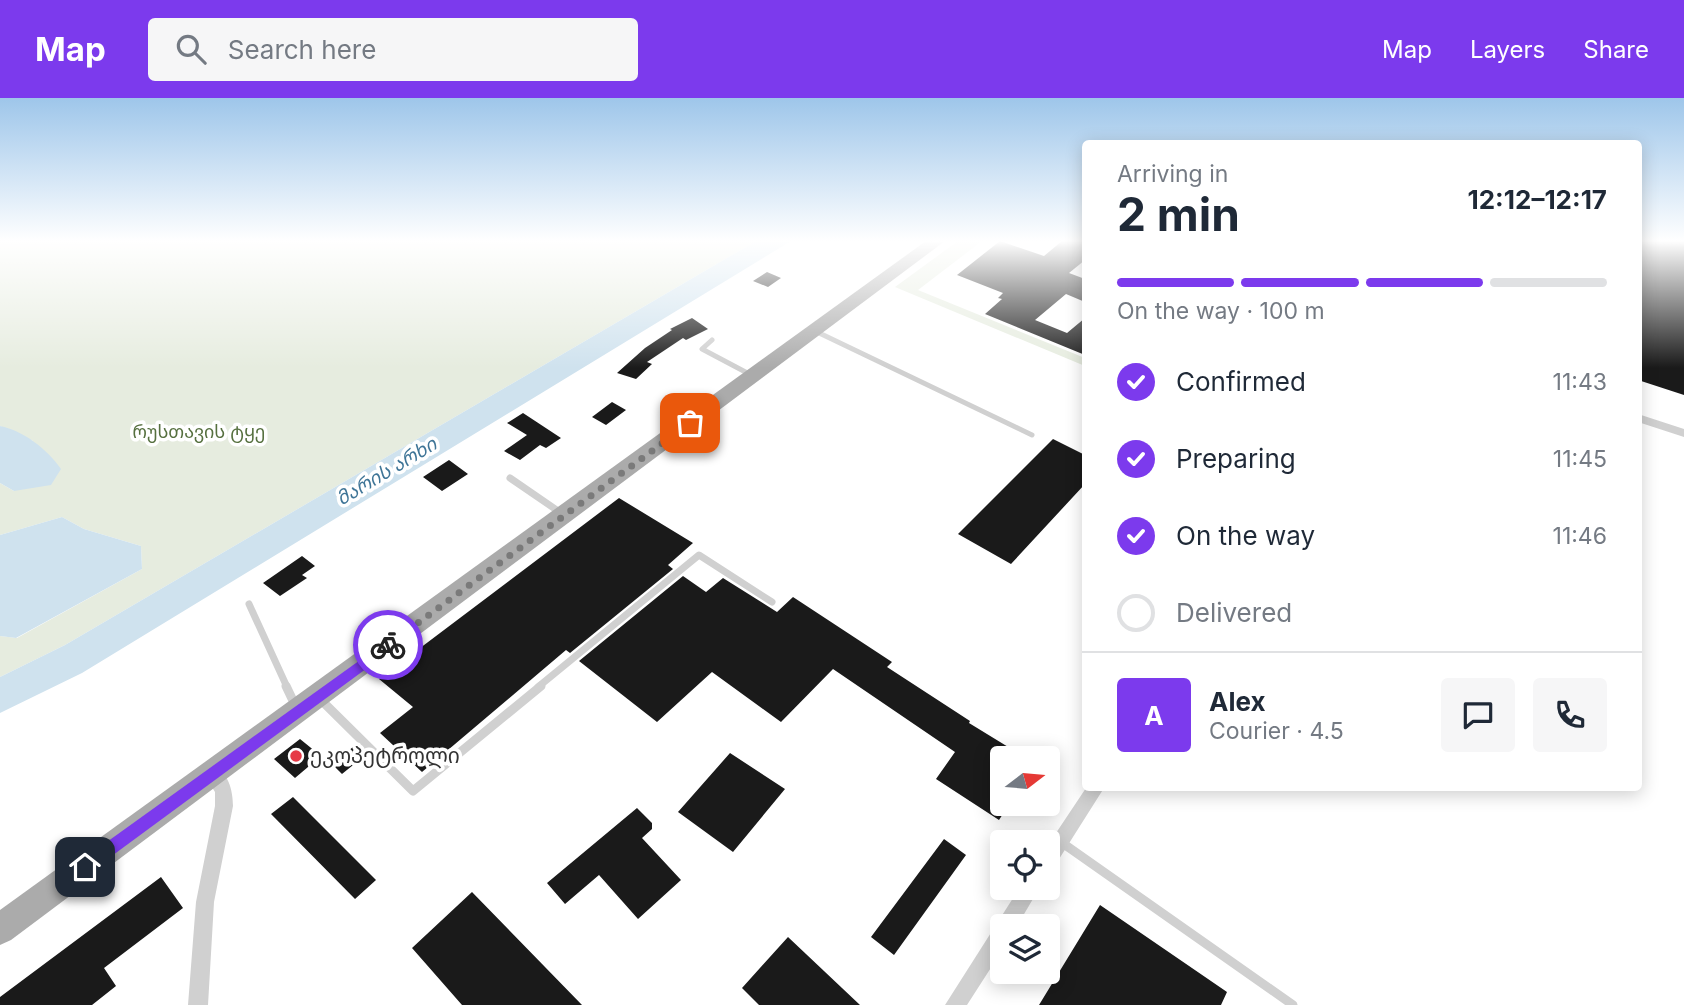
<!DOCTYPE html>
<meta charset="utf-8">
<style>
:root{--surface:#fff;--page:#f6f6f7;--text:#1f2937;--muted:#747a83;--line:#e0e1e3;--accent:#7c3aed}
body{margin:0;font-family:Inter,"Noto Sans Georgian",sans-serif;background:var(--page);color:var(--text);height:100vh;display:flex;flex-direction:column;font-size:26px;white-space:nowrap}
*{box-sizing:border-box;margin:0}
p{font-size:23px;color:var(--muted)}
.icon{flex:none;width:38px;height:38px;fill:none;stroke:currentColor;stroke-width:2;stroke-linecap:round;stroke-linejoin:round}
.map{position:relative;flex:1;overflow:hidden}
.panel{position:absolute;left:1082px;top:42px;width:560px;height:651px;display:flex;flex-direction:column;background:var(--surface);border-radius:7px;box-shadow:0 4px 18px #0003}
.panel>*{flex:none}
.needle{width:46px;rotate:74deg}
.buttons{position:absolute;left:990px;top:648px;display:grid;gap:14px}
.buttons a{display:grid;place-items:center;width:70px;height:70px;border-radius:7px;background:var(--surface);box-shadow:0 4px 18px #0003;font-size:35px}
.pin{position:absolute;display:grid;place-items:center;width:60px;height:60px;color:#fff;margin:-30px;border-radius:14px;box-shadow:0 4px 10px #0006}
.courier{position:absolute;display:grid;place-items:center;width:70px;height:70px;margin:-35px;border:5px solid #7c3aed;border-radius:50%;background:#fff;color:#222;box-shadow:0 2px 9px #0007}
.overview em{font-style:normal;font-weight:700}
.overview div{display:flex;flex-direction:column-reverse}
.overview{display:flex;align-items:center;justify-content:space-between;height:119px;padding:0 35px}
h1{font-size:46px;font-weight:700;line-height:52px}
.bar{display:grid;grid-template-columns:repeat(4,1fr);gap:10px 7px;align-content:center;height:84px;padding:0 35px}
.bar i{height:9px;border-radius:5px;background:var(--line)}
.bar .selected{background:var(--accent)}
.bar p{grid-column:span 4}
.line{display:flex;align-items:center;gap:18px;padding:0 35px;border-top:2px solid var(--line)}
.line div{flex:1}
.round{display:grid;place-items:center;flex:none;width:74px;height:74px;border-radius:7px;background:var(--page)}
ol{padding:0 35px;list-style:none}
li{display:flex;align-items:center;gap:21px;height:77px}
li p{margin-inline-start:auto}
li .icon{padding:7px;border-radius:50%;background:var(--accent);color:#fff;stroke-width:4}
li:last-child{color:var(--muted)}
li i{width:38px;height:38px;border:4px solid var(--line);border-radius:50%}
header{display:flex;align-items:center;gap:42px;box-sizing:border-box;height:98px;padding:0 35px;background:var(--accent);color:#fff}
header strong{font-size:33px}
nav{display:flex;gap:38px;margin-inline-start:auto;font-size:24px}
.search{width:490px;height:63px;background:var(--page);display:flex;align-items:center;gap:18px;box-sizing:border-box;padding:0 24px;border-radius:7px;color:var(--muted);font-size:26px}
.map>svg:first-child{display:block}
.green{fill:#e6ecdf}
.water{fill:#cfe2ee}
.building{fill:#1a1a1a}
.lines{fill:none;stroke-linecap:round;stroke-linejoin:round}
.service-far2{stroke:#d0d0d0;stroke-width:5}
.service-far1{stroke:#d0d0d0;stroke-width:7}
.service{stroke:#d0d0d0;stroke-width:9}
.minor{fill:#d0d0d0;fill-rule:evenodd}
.primary{fill:#ababab;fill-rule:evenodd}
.route{fill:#7c3aed}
.done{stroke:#7a7a7a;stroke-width:7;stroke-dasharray:0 12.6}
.poi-dot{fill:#e63946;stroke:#fff;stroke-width:2.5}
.labels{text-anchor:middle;stroke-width:7;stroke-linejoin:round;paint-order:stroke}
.park-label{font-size:18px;fill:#56703f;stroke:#fff}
.water-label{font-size:19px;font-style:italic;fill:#3f7597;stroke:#fff}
.near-poi-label{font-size:21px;fill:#333;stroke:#fff;text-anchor:start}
</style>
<header>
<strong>Map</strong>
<div class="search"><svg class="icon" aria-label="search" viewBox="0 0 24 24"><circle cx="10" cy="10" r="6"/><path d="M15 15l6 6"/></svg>Search here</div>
<nav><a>Map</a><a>Layers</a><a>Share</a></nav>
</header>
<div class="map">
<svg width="1684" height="907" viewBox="0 0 1684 907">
<rect width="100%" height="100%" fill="#fff"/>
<path class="green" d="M0 143H756L65 547 0 579V538L17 540 142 471 141 448 84 431 62 419 0 437V385L14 393 33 343 0 328Z
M958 143H982L918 192 1085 260V268L895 189Z"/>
<path class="water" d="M756 143H791L82 575 0 615V579L65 547Z
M0 328C24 333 47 351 61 371L51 387 14 393 0 385Z
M62 419 84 431 141 448 142 471 16 540 0 538V437Z"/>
<path class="building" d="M1000 143 1044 158 1062 143H1085V162L1069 175 1085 181V204L1066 196 1035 222 1067 235 1085 220V257L985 216 1002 201 998 200 1003 195 957 177Z
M1638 143H1684V297L1638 282Z
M767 174 781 180 768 189 753 183Z
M692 220 708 231 686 242 683 240 647 264 652 266 636 281 617 275 645 250 672 232 670 231Z
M612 304 626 312 606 327 592 319Z
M523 315 561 340 546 350 540 347 520 362 504 353 527 337 507 325Z
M1053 341 1085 357V386L1011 466 958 436Z
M449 362 468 376 442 393 423 379Z
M619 400 693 445 668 467 673 471 570 555 566 552 422 674 380 635 413 609 379 581Z
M302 458 315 468 302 477 307 480 280 498 263 485Z
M683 478 706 494 723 480 777 514 793 499 892 564 887 569 970 623 969 625 1026 660H1003V705H1010L999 722 936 681 955 654 833 571 781 624 712 574 657 624 579 563Z
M300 641 321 658 295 680 274 661Z
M353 649 363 659 342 676 332 666Z
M730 655 785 691 733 754 678 714Z
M293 699 376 782 355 801 271 716Z
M637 710 652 725V731L642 740 681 782 638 821 599 777 565 806 547 785Z
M944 741 966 757 894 857 871 839Z
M161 779 183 810 104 870 116 888 92 907H0V899Z
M472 794 582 907H462L412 850Z
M1100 807 1227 894 1221 907H1039Z
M788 839 860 907H759L742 890Z"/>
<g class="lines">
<path class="service-far2" d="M815 233 1032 337
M712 242 702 251 753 278"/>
<path class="service-far1" d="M510 380 561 415
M249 506 287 589
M538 589 699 457 772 504"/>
<path class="service" d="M286 588 296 609
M321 602 413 693 541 588
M1061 744 1293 907"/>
<path class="minor" d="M1638 316 1684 331V339L1638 324Z
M212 667C228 673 233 692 233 708L214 804 208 907H188L196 804 215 708V694L203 675 206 670Z
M1086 690H1104L1054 769 1048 772V747Z
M1020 789H1040L1017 828H1003V851L967 907H945Z"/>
<path class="primary" d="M926 143H945L11 842 0 847V812Z"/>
</g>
<linearGradient id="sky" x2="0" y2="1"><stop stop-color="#9ec6ea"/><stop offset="0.53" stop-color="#fff"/><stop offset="1" stop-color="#fff" stop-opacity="0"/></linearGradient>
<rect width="1684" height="270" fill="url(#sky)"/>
<path class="route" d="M388 542 395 547 393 551 90 774 85 776 79 774 77 769 79 764Z"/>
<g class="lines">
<path class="done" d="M388 547 690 325"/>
</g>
<circle class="poi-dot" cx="296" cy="658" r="7"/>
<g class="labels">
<g class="park-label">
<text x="199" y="340">რუსთავის ტყე</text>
</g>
<g class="water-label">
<text transform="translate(386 373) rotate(-31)" y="7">მარის არხი</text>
</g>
<g class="near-poi-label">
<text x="310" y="665">ეკოპეტროლი</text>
</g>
</g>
</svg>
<div class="buttons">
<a><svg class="needle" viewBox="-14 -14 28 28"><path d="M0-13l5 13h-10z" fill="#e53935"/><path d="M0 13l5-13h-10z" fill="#747a83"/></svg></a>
<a><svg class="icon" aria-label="locate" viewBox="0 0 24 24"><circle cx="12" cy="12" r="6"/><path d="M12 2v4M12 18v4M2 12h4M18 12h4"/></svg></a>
<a><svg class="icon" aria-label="layers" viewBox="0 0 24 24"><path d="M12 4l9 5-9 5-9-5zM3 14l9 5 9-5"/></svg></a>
</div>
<div class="pin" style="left:690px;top:325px;background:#ea580c"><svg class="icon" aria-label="bag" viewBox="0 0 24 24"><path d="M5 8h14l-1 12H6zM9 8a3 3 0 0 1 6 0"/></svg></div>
<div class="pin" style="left:85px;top:769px;background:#1f2937"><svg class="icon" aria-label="home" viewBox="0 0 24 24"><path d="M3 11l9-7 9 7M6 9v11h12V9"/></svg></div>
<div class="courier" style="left:388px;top:547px"><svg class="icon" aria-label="bike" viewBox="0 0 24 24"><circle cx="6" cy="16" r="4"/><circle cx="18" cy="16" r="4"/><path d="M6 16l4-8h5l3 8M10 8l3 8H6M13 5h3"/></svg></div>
<section class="panel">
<div class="overview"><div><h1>2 min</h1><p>Arriving in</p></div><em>12:12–12:17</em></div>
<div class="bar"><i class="selected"></i><i class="selected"></i><i class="selected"></i><i></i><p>On the way · 100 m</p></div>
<ol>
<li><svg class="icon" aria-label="check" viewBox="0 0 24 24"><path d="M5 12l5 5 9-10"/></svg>Confirmed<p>11:43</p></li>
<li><svg class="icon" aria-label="check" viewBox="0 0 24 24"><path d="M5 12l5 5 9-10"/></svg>Preparing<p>11:45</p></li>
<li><svg class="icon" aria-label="check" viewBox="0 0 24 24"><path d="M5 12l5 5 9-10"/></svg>On the way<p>11:46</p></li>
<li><i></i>Delivered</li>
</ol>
<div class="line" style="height:126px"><b class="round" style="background:var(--accent);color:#fff">A</b><div><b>Alex</b><p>Courier · 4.5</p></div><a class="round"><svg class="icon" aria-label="chat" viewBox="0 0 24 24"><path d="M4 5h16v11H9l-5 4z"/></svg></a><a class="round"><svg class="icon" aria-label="phone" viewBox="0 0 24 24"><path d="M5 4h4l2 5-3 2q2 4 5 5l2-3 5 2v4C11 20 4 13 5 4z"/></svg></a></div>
</section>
</div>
